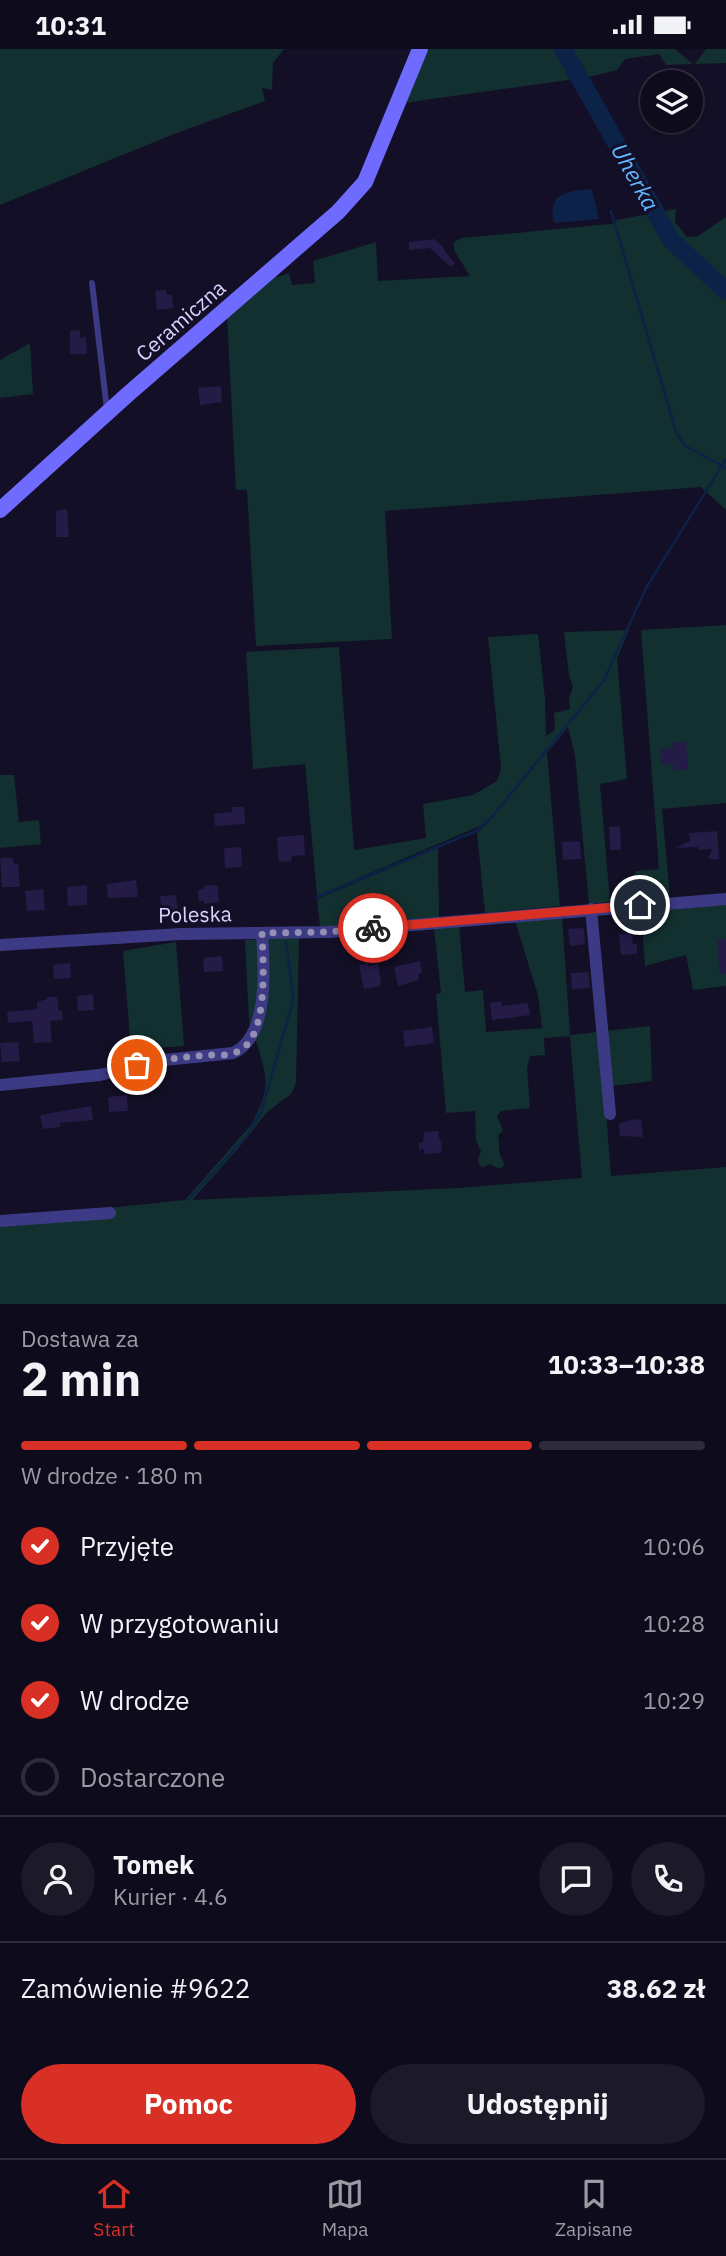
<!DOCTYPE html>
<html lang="pl">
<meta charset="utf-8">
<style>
:root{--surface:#0e0b1c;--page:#1c1929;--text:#f1f3f6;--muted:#9b9ba3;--line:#2e2b3b;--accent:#d93025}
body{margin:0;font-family:"IBM Plex Sans",sans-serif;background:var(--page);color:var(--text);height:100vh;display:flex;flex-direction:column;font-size:26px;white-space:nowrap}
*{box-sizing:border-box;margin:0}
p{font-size:23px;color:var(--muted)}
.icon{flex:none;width:38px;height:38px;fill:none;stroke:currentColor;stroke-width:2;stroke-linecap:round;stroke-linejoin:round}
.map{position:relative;height:1255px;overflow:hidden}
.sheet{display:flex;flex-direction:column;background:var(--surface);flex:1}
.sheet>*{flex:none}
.tools{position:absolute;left:640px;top:21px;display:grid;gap:14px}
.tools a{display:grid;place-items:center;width:63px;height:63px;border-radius:50%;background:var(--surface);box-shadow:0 2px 5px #0004,0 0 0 2px var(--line);font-size:35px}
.pin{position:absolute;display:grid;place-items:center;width:60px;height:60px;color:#fff;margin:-30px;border:4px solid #fff;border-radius:50%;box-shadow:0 2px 7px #0007}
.courier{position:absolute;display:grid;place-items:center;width:70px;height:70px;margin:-35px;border:5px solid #d93025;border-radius:50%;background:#fff;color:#222;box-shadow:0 2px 9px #0007}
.head em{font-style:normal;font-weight:700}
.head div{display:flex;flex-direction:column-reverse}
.head{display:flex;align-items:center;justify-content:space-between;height:119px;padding:0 21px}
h1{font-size:46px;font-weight:700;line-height:52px}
.bar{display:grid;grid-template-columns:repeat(4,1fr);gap:10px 7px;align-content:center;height:84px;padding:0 21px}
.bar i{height:9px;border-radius:5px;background:var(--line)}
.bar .active{background:var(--accent)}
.bar p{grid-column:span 4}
.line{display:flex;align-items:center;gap:18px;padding:0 21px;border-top:2px solid var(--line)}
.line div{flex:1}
.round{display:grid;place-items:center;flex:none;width:74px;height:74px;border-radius:37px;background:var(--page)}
ol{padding:0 21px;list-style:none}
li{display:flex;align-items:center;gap:21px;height:77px}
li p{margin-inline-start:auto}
li .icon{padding:7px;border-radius:50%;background:var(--accent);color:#fff;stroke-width:4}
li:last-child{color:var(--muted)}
li i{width:38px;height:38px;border:4px solid var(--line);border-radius:50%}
.action{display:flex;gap:14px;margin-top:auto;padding:14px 21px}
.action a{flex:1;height:80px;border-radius:42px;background:var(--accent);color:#fff;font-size:28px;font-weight:700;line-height:80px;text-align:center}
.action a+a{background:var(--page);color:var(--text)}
.status{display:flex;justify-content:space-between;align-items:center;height:49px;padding:0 35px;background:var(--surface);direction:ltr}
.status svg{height:19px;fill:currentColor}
.dock{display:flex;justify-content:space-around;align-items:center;height:98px;border-top:2px solid var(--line);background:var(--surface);font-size:19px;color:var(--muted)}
.dock a{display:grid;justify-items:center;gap:4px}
.dock .active{color:var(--accent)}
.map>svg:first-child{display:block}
.green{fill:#12302f}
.water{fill:#0c2248}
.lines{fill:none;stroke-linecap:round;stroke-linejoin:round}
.stream{stroke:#0c2248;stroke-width:2.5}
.river{stroke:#0c2248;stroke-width:18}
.building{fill:#241b47}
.lane{stroke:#3d3a85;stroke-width:6}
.street{stroke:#3d3a85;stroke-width:12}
.secondary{stroke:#6f6bff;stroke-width:16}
.done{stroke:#948fb3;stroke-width:7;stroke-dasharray:0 12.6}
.route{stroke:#d93025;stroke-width:9}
.labels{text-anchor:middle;stroke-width:6;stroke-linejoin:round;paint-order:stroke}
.street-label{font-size:21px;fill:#d9d4ff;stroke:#130f26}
.water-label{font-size:23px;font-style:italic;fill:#62b6ff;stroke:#130f26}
</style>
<div class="status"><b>10:31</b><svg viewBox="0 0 49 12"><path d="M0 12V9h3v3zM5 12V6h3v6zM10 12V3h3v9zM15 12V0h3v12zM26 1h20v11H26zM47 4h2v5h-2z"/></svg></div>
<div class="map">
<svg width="726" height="1255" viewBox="0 0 726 1255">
<rect width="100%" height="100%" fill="#130f26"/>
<path class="green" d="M0 0H284L273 14 272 41 262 39 265 52 174 85 0 156Z
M429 0H558L575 30 404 54Z
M567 0H675L694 16 706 0H726V14L666 16 659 5 625 10 617 21 586 29Z
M676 160 675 173 687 188 698 187 726 168V461L701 438 385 462 392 590 256 597 247 441H236L227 268 274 229 289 224 292 236 315 234 313 212 376 193 378 232 470 227 454 201V193L462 189 610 175 616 174V171Z
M30 294 33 345 0 349V311Z
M726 576V754L662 760 670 849 637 852 635 822 659 820 641 581Z
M629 581 617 609 627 730 600 735 610 853 589 855 575 707 568 678 547 704 560 857 485 864 477 784 489 773 317 847 305 715 253 720 246 603 339 598 354 801 426 789 423 755 473 746 497 732 501 719 488 588 538 585 545 649 546 687 555 681 554 664 570 660 569 649 573 638 569 626 564 583Z
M0 726H14L19 773 39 771 41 795 0 799Z
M438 799 439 868 320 878 317 850Z
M726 854V937L693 941 686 906 645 917 641 862Z
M562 868 570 986 650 977 652 1032 604 1038 611 1127 726 1118V1255H0V1170L185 1151 251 1076C271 1038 268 1031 256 992H250L245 891 299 888 296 1034 291 1045 267 1063 237 1101 192 1151 458 1139 582 1129 570 987 544 989 545 1006 530 1007 527 1019 530 1059 501 1062 497 1067 503 1081 498 1087C500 1093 498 1099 500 1105 501 1111 504 1110 504 1117L500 1120 490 1115 483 1118 479 1116 478 1110 481 1102 476 1091 475 1062 446 1064 436 945 441 944 434 879 459 877 465 943 483 941 486 983 542 979 538 946 515 872Z
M176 893 184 997 131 1001 123 902Z"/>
<path class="water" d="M589 140 592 141 599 170 556 174 553 171C550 144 564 143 589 140Z"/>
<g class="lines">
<path class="stream" d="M611 162 676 383 684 396 726 419
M317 848 476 782 491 769 604 631 646 539 726 410
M188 1151 246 1088 261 1063 291 959 293 947 286 893"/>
<path class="river" d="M563 0 671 191 726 242"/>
</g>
<path class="building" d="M434 190 445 200 444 201 455 214 451 218 430 199 409 201V193Z
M166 241 167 246H172L173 259 157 261 155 242Z
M80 281V289L86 288 87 305H70V282Z
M221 337 222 353 200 356 198 339Z
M67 460 69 488H56V462Z
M686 693 688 720 674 721V715L661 716 660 700 673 699 672 694Z
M232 758H244L245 775 215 777 214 765 232 763Z
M620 777 621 801H610L609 778Z
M717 782 719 810H708L712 800 698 801V798L675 799 690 792 689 784Z
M304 786 305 806 292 807 291 812 279 813 277 788Z
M580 792 581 810 563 811 562 793Z
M241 798 242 818 225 819 224 799Z
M0 809H13L14 815 18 814 20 838H2Z
M136 831 138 848 108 849 107 835Z
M87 836V856L68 857 67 838Z
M213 836 218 837 219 853 204 855V852H199L198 841 203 840 205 837Z
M43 840 45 861 27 862 25 842Z
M176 846 178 863 162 865 160 847Z
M584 879 585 895 570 897 568 880Z
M632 884 633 895H637V905L621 906 619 885Z
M726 890V925H720L717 891Z
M222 907 223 922 204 923 203 909Z
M420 912 422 924 418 925 419 931 398 937 394 918Z
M70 914 71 929 54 930 53 916Z
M368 914V917L378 915 381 933 380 937 364 940 359 916Z
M588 923 590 939 572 940 571 924Z
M93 945 94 961 78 962 77 947Z
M47 948H57L59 962H62L63 971 50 972 52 993 34 994 32 972 8 974 7 963 37 960V953L47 950Z
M501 952 502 957 528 954 530 966 492 971 490 954Z
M432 978 434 994 405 998 403 982Z
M18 993 20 1012 2 1013 0 994Z
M127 1046 128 1062 109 1063 108 1048Z
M91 1057 93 1071 60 1074V1078L43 1080 40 1066Z
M634 1070 641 1071 643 1088 620 1087 619 1075Z
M438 1082 440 1092H442L441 1104 424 1105V1100L419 1101V1094L423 1093 424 1083Z"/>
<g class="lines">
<path class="lane" d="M92 234 107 361"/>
<path class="street" d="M591 860 610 1065
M0 896 181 885 329 883 726 850
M0 1036 100 1026 155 1012 233 1004C270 987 264 918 262 884
M0 1172 110 1164"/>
<path class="secondary" d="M0 461 127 346 338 163 365 133 420 0"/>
</g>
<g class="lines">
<path class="done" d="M137 1016C160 1011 183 1008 207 1006 215 1006 225 1007 234 1004 270 994 263 912 262 884L329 883 373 879"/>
<path class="route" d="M373 879 640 856"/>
</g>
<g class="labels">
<g class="street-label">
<text transform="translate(181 272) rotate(-41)" y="7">Ceramiczna</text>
<text transform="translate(195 866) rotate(-1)" y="7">Poleska</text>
</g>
<g class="water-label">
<text transform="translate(635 128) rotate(61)" y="8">Uherka</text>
</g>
</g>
</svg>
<div class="tools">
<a><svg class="icon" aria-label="layers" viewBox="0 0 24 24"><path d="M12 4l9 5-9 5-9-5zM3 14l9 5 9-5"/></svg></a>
</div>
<div class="pin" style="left:137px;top:1016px;background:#ea580c"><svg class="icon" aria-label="bag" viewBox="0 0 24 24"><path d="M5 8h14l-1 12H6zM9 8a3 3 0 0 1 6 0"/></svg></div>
<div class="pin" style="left:640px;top:856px;background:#1f2937"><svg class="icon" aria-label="home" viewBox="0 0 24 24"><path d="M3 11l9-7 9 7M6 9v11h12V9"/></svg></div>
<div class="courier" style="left:373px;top:879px"><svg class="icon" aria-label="bike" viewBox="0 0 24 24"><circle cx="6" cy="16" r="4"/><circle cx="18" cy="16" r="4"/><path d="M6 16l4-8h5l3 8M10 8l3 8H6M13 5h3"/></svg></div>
</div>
<section class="sheet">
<div class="head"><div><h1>2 min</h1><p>Dostawa za</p></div><em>10:33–10:38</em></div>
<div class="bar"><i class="active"></i><i class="active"></i><i class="active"></i><i></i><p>W drodze · 180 m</p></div>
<ol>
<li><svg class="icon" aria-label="check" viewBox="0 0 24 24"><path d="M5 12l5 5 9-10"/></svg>Przyjęte<p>10:06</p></li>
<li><svg class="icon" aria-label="check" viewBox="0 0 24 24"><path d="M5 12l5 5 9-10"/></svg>W przygotowaniu<p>10:28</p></li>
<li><svg class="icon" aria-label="check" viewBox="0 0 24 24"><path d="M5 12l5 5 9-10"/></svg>W drodze<p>10:29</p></li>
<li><i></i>Dostarczone</li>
</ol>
<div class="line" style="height:126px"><a class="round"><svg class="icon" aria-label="person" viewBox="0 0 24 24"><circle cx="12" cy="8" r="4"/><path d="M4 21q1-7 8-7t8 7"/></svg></a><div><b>Tomek</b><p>Kurier · 4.6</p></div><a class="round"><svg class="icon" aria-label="chat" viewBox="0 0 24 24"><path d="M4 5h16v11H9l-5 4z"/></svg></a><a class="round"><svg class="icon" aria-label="phone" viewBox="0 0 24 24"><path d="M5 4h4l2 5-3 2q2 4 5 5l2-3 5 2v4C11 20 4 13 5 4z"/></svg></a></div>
<div class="line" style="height:91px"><div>Zamówienie #9622</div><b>38.62 zł</b></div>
<div class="action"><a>Pomoc</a><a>Udostępnij</a></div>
</section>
<nav class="dock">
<a class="active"><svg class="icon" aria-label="home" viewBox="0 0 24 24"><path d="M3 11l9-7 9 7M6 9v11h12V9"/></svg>Start</a>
<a><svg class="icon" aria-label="map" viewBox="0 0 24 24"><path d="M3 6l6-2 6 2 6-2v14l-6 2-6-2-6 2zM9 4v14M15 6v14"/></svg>Mapa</a>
<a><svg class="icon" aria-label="saved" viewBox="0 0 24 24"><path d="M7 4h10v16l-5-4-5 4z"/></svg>Zapisane</a>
</nav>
